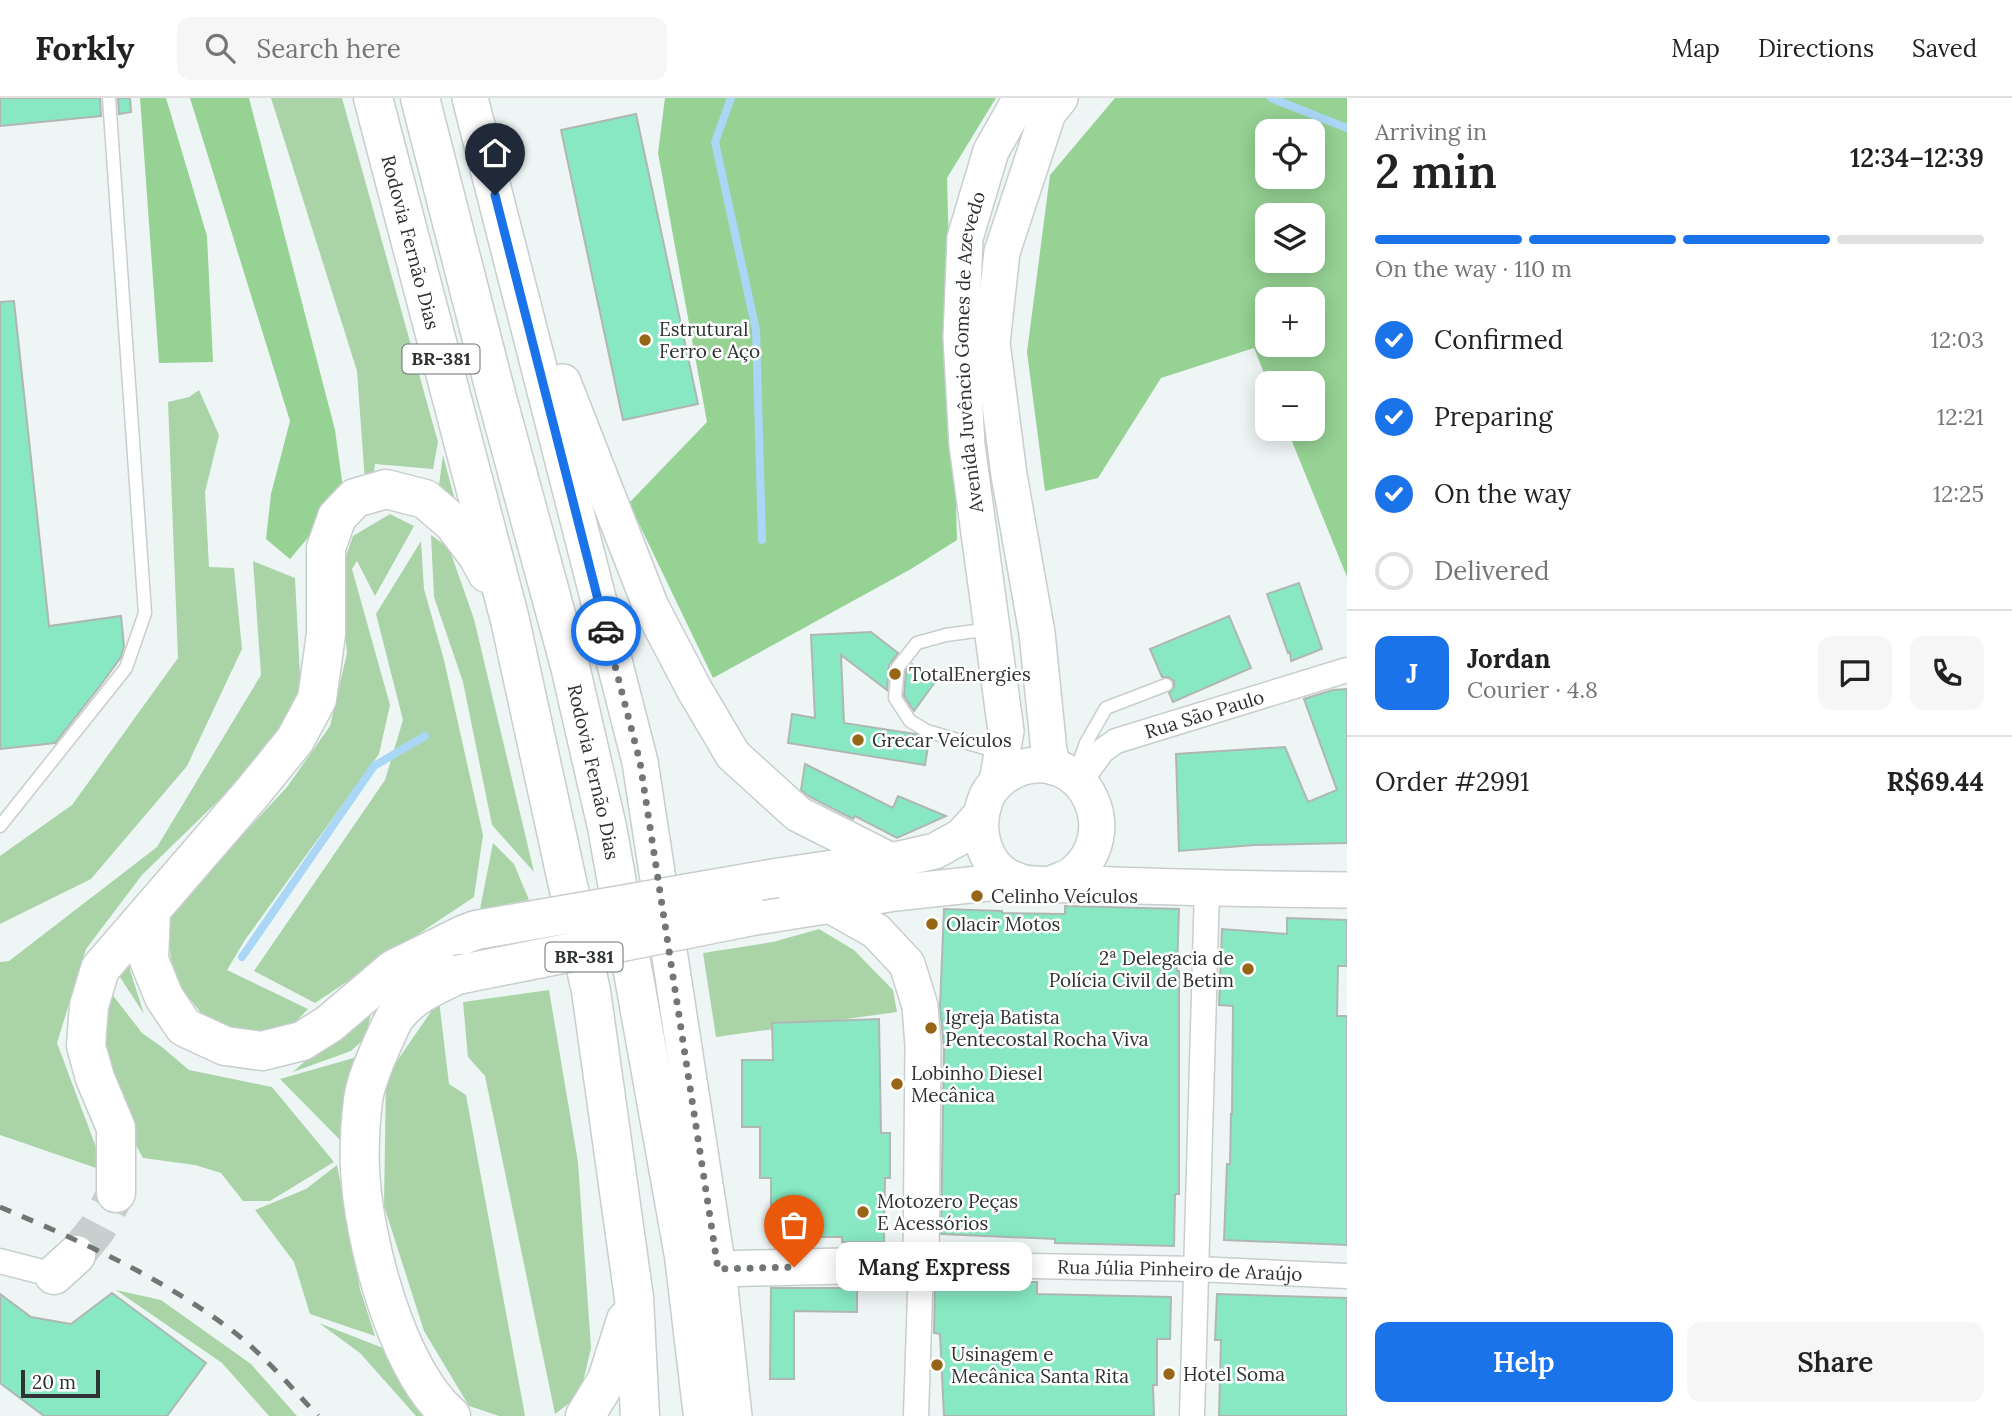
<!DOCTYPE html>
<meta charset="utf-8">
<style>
:root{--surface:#fff;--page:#f6f6f6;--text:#222;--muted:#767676;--line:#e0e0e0;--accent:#1a73e8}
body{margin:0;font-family:Lora,serif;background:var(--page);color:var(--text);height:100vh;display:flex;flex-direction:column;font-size:26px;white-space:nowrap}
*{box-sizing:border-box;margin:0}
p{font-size:23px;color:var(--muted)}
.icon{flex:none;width:38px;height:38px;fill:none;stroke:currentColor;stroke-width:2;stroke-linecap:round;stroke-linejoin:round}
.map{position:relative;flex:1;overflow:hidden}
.panel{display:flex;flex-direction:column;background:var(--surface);width:665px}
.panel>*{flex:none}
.controls{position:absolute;left:1255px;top:21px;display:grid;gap:14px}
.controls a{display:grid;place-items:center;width:70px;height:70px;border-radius:14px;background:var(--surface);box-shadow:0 4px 18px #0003;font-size:35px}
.scale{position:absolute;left:21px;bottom:18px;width:79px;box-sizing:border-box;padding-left:7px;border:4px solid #2f3232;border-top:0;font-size:19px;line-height:24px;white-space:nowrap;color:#2f3232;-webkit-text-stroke:5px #fff;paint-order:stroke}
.pin{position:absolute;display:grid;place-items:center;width:60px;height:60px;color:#fff;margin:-72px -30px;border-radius:50% 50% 50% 0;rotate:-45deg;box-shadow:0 0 7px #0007}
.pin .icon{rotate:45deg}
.courier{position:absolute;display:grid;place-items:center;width:70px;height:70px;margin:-35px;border:5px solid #1a73e8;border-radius:50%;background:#fff;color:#222;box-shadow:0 2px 9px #0007}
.bubble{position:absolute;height:49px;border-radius:14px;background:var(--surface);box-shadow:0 4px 18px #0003;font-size:23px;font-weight:600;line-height:49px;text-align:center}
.head em{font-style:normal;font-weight:600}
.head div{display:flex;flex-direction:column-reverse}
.head{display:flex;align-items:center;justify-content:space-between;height:119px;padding:0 28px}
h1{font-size:46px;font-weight:600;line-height:52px}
.bar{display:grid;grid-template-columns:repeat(4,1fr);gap:10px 7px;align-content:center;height:84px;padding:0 28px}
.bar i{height:9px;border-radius:5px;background:var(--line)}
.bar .on{background:var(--accent)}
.bar p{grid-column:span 4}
.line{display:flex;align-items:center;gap:18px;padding:0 28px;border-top:2px solid var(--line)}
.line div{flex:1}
.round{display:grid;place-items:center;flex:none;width:74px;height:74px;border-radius:14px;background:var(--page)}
ol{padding:0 28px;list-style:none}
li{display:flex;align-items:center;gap:21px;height:77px}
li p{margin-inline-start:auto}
li .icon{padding:7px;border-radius:50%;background:var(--accent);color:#fff;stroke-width:4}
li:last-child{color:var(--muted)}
li i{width:38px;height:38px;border:4px solid var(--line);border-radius:50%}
.action{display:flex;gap:14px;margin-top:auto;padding:14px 28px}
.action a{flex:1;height:80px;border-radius:14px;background:var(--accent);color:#fff;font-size:28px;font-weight:600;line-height:80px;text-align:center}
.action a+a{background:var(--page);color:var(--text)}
header{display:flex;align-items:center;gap:42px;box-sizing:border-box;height:98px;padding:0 35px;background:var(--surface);border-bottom:2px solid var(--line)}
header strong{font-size:33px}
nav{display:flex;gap:38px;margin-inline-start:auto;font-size:24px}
.search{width:490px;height:63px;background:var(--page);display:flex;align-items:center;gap:18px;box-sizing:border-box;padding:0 24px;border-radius:14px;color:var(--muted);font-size:26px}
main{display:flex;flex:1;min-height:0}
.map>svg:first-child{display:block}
.green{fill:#aad4a8}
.forest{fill:#96d294;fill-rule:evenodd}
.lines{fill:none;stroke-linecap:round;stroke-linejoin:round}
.stream{stroke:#aad7f6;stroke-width:8}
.building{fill:#87e8c3;stroke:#b0b6b3;stroke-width:2}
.highway-tunnel{stroke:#c8cfce;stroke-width:38;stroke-dasharray:38 19;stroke-linecap:butt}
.lane-casing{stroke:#c7cecd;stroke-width:15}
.street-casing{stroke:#c7cecd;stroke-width:27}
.secondary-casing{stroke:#c7cecd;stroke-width:38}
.highway-casing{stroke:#c7cecd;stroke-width:41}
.lane{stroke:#fff;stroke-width:12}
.street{stroke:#fff;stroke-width:24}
.secondary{stroke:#fff;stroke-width:35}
.highway{stroke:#fff;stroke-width:38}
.rail{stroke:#717675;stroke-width:5;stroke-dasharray:12 12;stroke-linecap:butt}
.highway-bridge-casing{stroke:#c7cecd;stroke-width:41;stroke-linecap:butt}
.highway-bridge{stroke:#fff;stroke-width:38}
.done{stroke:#727776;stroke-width:7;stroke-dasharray:0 12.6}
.route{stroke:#1a73e8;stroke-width:9}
.poi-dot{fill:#966516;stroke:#fff;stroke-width:2.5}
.labels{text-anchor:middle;stroke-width:5;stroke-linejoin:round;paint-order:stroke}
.shield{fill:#fff;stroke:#6d7070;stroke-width:2}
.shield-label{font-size:18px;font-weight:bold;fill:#2f3232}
.street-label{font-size:19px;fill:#2f3232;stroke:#fff}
.poi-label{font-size:19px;fill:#2f3232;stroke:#fff;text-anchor:start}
</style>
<header>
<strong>Forkly</strong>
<div class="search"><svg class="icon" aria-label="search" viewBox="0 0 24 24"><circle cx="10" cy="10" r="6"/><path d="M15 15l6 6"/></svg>Search here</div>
<nav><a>Map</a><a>Directions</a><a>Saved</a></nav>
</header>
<main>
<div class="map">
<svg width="1347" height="1318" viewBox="0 0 1347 1318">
<rect width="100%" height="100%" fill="#eef6f5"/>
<path class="green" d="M271 0H342L438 344 433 371 375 366 374 377 439 387 443 357 458 414 365 384 357 273Z
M199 292 219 337 205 394 209 469 234 470 242 551 187 668 91 781 0 826V758L72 707 178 560 168 304 189 299Z
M390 416 414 428 375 498 357 463 352 471 390 607 379 656 245 842 227 872 308 911 292 928 250 939 210 926 172 879 168 823 220 761 287 689 330 628 347 555 339 478 353 438Z
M431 437 449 450 474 521 534 774 492 727 463 584 434 499Z
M421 443 424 491 444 562 483 737 474 799 315 905 254 873 385 682 403 622 376 516Z
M253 463 295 480 301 597 258 664 142 777 86 851 57 945 105 1073 0 1037V864L9 863 157 749 261 577Z
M493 745 514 766 529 802 480 811Z
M819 831 854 852 893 892 897 914 716 939 703 855 773 844Z
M129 840 130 872 144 916 114 870Z
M108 891 142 935 162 949 189 972 272 989 334 1064 270 1103H243L221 1075 195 1067 143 1060 129 1034 99 936Z
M549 892 578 1064 591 1250 580 1297 555 1316 485 978 468 959 463 904Z
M378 897 375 901 365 940 351 953 293 974Z
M439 902 449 986 466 997 525 1318H499L469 1308 424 1233 384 1108 386 979Z
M357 959 340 1042 280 981Z
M337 1067 360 1191 375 1238 310 1216 294 1164 255 1112 306 1091Z
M116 1192 161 1202 251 1266 297 1318H269L222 1265Z
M319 1225 383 1250 429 1318H416L360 1255Z"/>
<path class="forest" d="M140 0H166L207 138 213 264 159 265Z
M190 0H249L335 332 344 397 290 461 266 441 271 396 290 323Z
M665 0H996L947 80 957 442 911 471 713 580 629 405 707 324 658 55Z
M1115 0H1347V479L1287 331H1312V285H1268L1254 250 1161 280 1098 380 1045 393 1027 254 1050 77ZM1312 33V79H1267V33ZM1312 117V163H1267V117ZM1267 201H1312V247H1267Z"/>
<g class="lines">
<path class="stream" d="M731 0 715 44 756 232 762 442
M1271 0 1347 30
M242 859 374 668 425 638"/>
</g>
<path class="building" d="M0 0H100L101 18 0 28Z
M118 0H130L131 14 119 16Z
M636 16 698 306 623 322 561 32Z
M14 203 49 528 121 518 124 548 121 559 100 588 55 645 0 651V204Z
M1299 485 1322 551 1291 563 1290 554 1288 555 1267 496Z
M1229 518 1251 570 1173 604 1169 595 1174 589V583L1168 579H1162L1150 551Z
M871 534 898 555 889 567 887 592 841 557 844 625 915 636 929 643 925 667 788 645 792 616 815 620 811 537Z
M912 566 935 584 914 613 904 598 906 572Z
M1347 591V745L1255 747 1179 753 1176 656 1285 649 1308 704 1337 692 1304 601 1333 592Z
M805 666 893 710 898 698 946 718 897 740 855 718 853 721 810 699 801 692Z
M1065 808 1179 811 1177 873H1179V1096H1175L1174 1148 1055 1145V1141L941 1136 944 950 940 909 944 811 1002 813V815L1065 816Z
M1287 820 1347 822V868H1338L1337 918H1347V1147L1224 1142 1227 1066H1230L1231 1016H1232L1233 908 1219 907 1222 831 1287 836Z
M879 921 881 1035H890V1080H885L884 1144H842V1139H771V1080H760V1029H742V962H773L772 925Z
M935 1184H1037V1196L1171 1199 1170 1241H1157V1287H1153L1154 1318H944L940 1236 934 1235Z
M771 1190H857V1214L794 1213V1281H770Z
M112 1195 206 1265 167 1318H44L0 1285V1196L31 1219 71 1226Z
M1217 1196 1347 1200V1318H1219L1221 1242H1215Z"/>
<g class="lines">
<path class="highway-tunnel" d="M76 1157 97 1131 116 1095"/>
<g class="lane-casing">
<path id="lane" d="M990 531 946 537 917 545 898 569 895 600 910 623 927 633 998 654
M1075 676 1086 645 1106 610 1166 587
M0 728 126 570 145 515 109 0"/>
</g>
<g class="street-casing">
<g id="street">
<path id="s1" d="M1079 685 1102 653 1116 643 1347 572"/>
<path d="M0 1163 54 1177"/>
<path id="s2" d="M916 1318 921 1166 1197 1171 1347 1178"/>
<path d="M1192 1318 1207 790"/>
</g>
</g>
<g class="secondary-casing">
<g id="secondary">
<path d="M470 0 640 664 718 1171 734 1318"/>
<path d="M563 284 651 509 694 591 733 657 798 716 891 763 935 753 962 738 980 718"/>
<path d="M1053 669 1049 653 1037 535 1009 377 992 245 1002 154 1048 15 1060 0"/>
<path id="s3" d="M997 684 1006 633 967 347 961 240 965 140 991 53 1021 0"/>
<path d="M1054 785C1060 782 1068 780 1073 776 1124 736 1086 652 1023 669 1007 674 990 687 985 703 974 733 984 771 1017 783 1035 789 1071 786 1091 786 1176 790 1262 791 1347 792"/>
<path d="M828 806 895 795 1016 782"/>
<path d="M718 1171 921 1166 923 947 920 908 907 866 876 833 828 806"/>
</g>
</g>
<g class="highway-casing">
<g id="highway">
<path id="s4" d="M373 0 510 522 591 893 634 1200 640 1318"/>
<path id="s5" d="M420 0 496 296 570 568 607 729 684 1158 703 1318"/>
<path d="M776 780 891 763"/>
<path d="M151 812 149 862 164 899 184 929 225 948 262 953 302 943 329 926 394 871 463 837"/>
<path d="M752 818 828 806"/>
<path d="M116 1095V1030L95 980 86 948 89 908 100 871 252 695 295 642 317 601 326 536V450L337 419 355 400 386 391 425 401 453 425 478 458 487 475"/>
<path d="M54 1177 76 1157"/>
<path d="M451 1318C397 1273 363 1140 360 1072 359 1049 360 1025 363 1002 366 982 376 960 384 942 388 934 391 925 396 918 412 897 434 888 457 877"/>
<path d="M585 1318 607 1282 626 1222"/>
</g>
</g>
<use href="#lane" class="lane"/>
<use href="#street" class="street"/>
<use href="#secondary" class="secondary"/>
<use href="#highway" class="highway"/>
<path class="rail" d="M0 1109C83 1144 168 1182 239 1238 268 1262 293 1291 318 1318"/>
<g class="highway-bridge-casing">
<path id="highway-bridge" d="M463 837 476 832 776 780
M457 877 752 818"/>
</g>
<use href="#highway-bridge" class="highway-bridge"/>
</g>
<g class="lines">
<path class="done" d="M606 533 640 664 718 1171 794 1169"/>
<path class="route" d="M495 97 606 533"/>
</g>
<g class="poi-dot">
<circle cx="645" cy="242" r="7"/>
<circle cx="895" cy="576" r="7"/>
<circle cx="858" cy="642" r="7"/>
<circle cx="977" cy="798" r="7"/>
<circle cx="932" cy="826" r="7"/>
<circle cx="1248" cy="871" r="7"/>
<circle cx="931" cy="930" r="7"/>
<circle cx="897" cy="986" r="7"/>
<circle cx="863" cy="1114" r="7"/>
<circle cx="937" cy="1267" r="7"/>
<circle cx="1169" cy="1276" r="7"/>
</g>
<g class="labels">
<g class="shield">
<rect x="402.5" y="246.5" width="77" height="29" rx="5"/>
<rect x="545.5" y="844.5" width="77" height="29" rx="5"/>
</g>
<g class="shield-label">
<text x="441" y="267">BR-381</text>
<text x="584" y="865">BR-381</text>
</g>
<g class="street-label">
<text dy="7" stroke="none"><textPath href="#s4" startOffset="149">Rodovia Fernão Dias</textPath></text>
<text dy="7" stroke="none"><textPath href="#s3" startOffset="434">Avenida Juvêncio Gomes de Azevedo</textPath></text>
<text dy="7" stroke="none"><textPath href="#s1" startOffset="149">Rua São Paulo</textPath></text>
<text dy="7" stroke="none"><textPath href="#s5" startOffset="696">Rodovia Fernão Dias</textPath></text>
<text dy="7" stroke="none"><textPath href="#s2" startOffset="411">Rua Júlia Pinheiro de Araújo</textPath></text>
</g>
<g class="poi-label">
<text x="659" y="238">Estrutural<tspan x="659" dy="22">Ferro e Aço</tspan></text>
<text x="909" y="583">TotalEnergies</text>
<text x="872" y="649">Grecar Veículos</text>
<text x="991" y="805">Celinho Veículos</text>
<text x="946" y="833">Olacir Motos</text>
<text x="1234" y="867" text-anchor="end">2ª Delegacia de<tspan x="1234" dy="22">Polícia Civil de Betim</tspan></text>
<text x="945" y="926">Igreja Batista<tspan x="945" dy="22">Pentecostal Rocha Viva</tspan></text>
<text x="911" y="982">Lobinho Diesel<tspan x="911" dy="22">Mecânica</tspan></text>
<text x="877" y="1110">Motozero Peças<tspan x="877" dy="22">E Acessórios</tspan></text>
<text x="951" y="1263">Usinagem e<tspan x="951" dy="22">Mecânica Santa Rita</tspan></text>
<text x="1183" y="1283">Hotel Soma</text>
</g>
</g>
</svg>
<div class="controls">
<a><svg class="icon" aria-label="locate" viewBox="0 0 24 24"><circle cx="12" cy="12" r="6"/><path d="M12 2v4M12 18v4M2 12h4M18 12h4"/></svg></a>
<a><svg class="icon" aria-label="layers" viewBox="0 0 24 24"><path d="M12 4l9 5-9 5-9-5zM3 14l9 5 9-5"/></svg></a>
<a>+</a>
<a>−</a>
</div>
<div class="scale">20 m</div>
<div class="pin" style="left:794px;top:1169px;background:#ea580c"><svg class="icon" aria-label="bag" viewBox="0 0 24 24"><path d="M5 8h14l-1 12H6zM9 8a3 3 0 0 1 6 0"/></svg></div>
<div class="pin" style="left:495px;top:97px;background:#1f2937"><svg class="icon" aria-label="home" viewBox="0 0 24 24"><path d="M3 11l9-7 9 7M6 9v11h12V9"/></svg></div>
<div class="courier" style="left:606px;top:533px"><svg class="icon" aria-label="car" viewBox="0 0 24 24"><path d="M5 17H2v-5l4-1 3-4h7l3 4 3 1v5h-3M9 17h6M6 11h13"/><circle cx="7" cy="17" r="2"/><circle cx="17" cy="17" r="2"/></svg></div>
<div class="bubble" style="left:836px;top:1144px;width:196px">Mang Express</div>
</div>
<section class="panel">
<div class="head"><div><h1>2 min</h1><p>Arriving in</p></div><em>12:34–12:39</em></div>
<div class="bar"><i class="on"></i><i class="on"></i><i class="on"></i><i></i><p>On the way · 110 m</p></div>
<ol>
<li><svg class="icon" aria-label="check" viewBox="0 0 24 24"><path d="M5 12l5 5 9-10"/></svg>Confirmed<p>12:03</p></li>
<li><svg class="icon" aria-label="check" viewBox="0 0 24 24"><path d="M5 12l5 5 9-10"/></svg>Preparing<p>12:21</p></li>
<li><svg class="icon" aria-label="check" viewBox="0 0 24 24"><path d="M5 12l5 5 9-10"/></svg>On the way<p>12:25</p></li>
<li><i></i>Delivered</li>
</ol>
<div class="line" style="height:126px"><b class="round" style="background:var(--accent);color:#fff">J</b><div><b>Jordan</b><p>Courier · 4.8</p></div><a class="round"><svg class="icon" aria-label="chat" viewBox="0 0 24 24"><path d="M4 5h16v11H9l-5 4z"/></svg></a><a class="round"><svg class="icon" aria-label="phone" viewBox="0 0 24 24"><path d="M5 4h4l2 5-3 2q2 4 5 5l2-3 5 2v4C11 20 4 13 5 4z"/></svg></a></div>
<div class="line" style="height:91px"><div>Order #2991</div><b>R$69.44</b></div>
<div class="action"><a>Help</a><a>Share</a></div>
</section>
</main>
